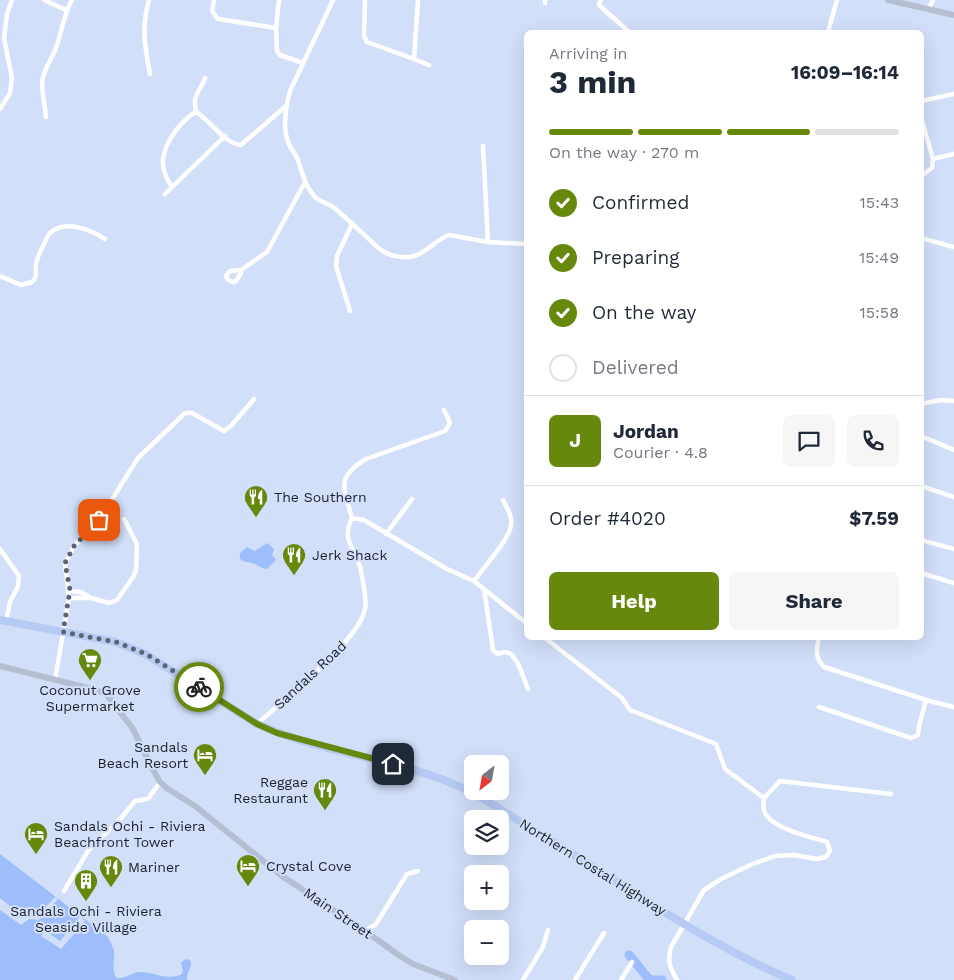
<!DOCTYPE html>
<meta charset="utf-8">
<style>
:root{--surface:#fff;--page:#f6f6f7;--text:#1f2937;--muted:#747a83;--line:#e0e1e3;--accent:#66890d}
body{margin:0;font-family:"Work Sans",sans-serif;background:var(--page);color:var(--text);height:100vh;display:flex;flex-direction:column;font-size:19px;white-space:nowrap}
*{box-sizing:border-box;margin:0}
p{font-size:16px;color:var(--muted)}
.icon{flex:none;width:28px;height:28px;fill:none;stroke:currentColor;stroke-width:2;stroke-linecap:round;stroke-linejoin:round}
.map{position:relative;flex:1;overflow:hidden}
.drawer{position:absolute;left:524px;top:30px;width:400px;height:610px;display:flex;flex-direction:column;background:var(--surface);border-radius:8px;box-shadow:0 5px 20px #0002}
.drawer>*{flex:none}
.needle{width:32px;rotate:211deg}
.tools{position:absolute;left:464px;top:755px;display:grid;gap:10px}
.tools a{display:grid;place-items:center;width:45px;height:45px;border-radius:8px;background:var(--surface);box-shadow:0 5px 20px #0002;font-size:25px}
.pin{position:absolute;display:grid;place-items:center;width:42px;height:42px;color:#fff;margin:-21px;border-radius:10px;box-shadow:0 2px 8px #0006}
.courier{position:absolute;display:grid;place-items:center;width:50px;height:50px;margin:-25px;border:4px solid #66890d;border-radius:50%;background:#fff;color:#222;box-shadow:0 1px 6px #0007}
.overview em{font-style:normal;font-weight:700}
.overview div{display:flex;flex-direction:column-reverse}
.overview{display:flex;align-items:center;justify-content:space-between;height:85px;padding:0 25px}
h1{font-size:32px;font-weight:700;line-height:38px}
.bar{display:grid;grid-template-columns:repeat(4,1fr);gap:8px 5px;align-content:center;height:60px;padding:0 25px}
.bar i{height:6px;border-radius:4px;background:var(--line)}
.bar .active{background:var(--accent)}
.bar p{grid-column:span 4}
.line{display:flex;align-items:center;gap:12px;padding:0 25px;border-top:1px solid var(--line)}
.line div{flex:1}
.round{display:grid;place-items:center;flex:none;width:52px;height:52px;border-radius:8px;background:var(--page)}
ol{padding:0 25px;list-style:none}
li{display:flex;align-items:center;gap:15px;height:55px}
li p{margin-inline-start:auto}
li .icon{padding:5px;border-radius:50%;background:var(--accent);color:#fff;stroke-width:4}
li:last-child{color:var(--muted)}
li i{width:28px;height:28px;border:2px solid var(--line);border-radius:50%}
.primary-button{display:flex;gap:10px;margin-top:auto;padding:10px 25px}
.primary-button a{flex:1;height:58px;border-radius:8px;background:var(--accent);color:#fff;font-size:20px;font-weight:700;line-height:58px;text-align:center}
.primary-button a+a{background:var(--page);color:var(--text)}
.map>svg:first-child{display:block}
.water{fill:#9dbdfd}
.pier{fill:#d2dff9}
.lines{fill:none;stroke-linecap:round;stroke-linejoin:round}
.river{stroke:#9dbdfd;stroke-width:9}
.street{stroke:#fff;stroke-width:4.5}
.secondary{stroke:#b6bfd2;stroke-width:6}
.primary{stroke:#b6cbf4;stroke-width:8}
.done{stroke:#5c6473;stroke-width:5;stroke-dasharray:0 9}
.route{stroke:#66890d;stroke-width:6}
.labels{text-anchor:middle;stroke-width:4;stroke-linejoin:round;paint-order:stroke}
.poi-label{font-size:14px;fill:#1c212b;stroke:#d2dff9;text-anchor:start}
.street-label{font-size:14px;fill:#1c212b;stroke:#d2dff9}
</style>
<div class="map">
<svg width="954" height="980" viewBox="0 0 954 980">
<rect width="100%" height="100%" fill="#d2dff9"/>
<path class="water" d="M267 543 274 549 272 555 276 560 267 569C262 569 260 566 255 564 250 562 245 563 240 559V553L247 547 255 551Z
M0 854 108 937C110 942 113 946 114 951 115 959 111 972 117 978 123 980 132 972 141 972 158 973 164 980 181 975L183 971 181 963 184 960 187 959 191 961C192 968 186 973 187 980H0Z"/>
<path class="pier" d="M55 897 58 899 39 920 29 919 21 925 0 910V898L19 913 37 916Z
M80 916 85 921 61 949 41 936 46 931 60 941Z"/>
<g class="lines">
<path class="river" d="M629 955C637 963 642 972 650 980H662"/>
<path class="street" d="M44 0 66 10
M149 0C141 28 145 47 150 74
M214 0 212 11 218 19 276 28
M279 0 276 28 277 51 280 55 303 63
M333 0 290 91C286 106 282 129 289 144 291 150 296 154 298 160 302 173 306 188 316 198 321 202 327 203 333 207 342 214 350 222 359 230 374 242 379 255 402 257 422 260 432 241 449 235L488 242 526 244
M365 0 364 36 367 42 414 59 418 0
M601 0 599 5 629 32
M545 3V0
M928 10 933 0
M828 32 837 0
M414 59 429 65
M921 101 954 94
M0 109 10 93 12 78 4 38 7 14 12 0
M196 112C211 121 224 143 241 145L287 105
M196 112C192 93 200 93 205 78
M46 117C45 106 42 93 42 82 44 67 53 58 57 45 62 30 64 14 72 0
M921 117 933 159 932 168 921 176
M483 146 488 242
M933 159 954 154
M172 187C157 166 162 150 176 130 182 123 188 116 196 112
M165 194 225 136
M921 238 954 247
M241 270V273L236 281 233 282 228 280 226 276 230 271 241 270 267 252 305 182
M0 276 21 285 32 282C38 277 35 271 36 264 37 258 40 252 43 246 45 242 47 236 50 233 65 219 91 230 105 239
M350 311 336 266 337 256 352 224
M921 404 941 400 954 401
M921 436 954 450
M921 486 954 497
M352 518C344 488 335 478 366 459L445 431 450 423 444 410
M386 534 412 499
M921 540 954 549
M0 549 19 576 18 586 10 602 6 622
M921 573 954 583
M474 581C483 568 508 541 511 526 513 517 507 508 503 500
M484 589 493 650 498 654C501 653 503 652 506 652 517 653 524 680 528 689
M70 591 81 592 89 597
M69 598H91L109 603 117 600 133 577 136 570 137 544 124 519
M545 638 622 698 630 710 716 744 725 769 764 798
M819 638C816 649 815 658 824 667L926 700 954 707
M55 680 69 598 65 563 74 546 99 520 138 458 185 413H192L224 431 231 426 254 399
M819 707 911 738 918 735 919 726 926 700
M257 724C283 700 359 641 365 609 367 597 363 583 361 571 357 550 340 541 352 518L364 520 447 569 474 581 526 623
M64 891 88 851 122 817 135 801 148 799 160 782
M365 931 376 924 407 874 418 871
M523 980 543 947 548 930
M575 980 604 933
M621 980 632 962
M677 980C670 968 667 961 671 947L704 890 721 879 750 865 775 856 794 855 817 859 826 857 830 851 827 842C811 837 768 828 764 810 763 807 764 801 764 798L780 781 891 794"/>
<path class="secondary" d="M888 0 954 15
M0 666 96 690 106 694 133 729 151 766 160 782 168 789 195 806 282 876 365 931 400 956 413 964 455 980"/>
<path class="primary" d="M0 620 116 642 145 654 257 724C325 755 402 758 469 791 493 804 517 820 540 834 623 884 702 942 792 980"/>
</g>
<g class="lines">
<path class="done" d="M99 520 74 546 65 563 70 590 63 632 116 642 146 654 199 687"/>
<path class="route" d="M199 687 257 724 277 733 393 764"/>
</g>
<defs>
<g id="restaurant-pin" transform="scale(1.25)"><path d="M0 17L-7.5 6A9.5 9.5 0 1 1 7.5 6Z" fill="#66890d" stroke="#d2dff9"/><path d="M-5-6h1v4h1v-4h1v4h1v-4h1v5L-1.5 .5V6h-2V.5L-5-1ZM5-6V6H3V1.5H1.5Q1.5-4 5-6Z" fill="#fff"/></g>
<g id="supermarket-pin" transform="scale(1.25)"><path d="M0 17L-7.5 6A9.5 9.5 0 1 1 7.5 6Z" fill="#66890d" stroke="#d2dff9"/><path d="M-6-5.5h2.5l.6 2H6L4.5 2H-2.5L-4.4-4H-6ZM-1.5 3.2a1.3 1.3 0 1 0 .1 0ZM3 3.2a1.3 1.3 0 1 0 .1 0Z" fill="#fff"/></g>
<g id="hotel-pin" transform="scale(1.25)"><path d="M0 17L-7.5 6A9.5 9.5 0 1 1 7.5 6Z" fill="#66890d" stroke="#d2dff9"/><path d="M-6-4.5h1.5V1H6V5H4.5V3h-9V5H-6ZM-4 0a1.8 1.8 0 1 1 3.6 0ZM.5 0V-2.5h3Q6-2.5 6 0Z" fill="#fff"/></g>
<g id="building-pin" transform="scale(1.25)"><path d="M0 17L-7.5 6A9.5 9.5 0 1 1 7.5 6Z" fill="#66890d" stroke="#d2dff9"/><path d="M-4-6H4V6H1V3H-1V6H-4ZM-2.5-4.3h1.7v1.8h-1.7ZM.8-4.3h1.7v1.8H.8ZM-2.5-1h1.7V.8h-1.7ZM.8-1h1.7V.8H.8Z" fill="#fff"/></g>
</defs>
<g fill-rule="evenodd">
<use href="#restaurant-pin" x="256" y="497"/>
<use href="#restaurant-pin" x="294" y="555"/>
<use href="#supermarket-pin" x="90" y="660"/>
<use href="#hotel-pin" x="205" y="755"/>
<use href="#restaurant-pin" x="325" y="790"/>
<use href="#hotel-pin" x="36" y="834"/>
<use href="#hotel-pin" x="248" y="866"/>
<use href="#restaurant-pin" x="111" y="867"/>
<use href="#building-pin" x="86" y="881"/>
</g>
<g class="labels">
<g class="poi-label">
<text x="274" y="502">The Southern</text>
<text x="312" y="560">Jerk Shack</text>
<text x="90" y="695" text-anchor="middle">Coconut Grove<tspan x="90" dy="16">Supermarket</tspan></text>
<text x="188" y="752" text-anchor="end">Sandals<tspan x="188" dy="16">Beach Resort</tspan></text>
<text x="308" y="787" text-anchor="end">Reggae<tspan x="308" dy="16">Restaurant</tspan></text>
<text x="54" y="831">Sandals Ochi - Riviera<tspan x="54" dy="16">Beachfront Tower</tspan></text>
<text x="266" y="871">Crystal Cove</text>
<text x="128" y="872">Mariner</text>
<text x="86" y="916" text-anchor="middle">Sandals Ochi - Riviera<tspan x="86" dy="16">Seaside Village</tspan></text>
</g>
<g class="street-label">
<text transform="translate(310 675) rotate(-43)" y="5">Sandals Road</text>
<text transform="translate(593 867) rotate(32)" y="5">Northern Costal Highway</text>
<text transform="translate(338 913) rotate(34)" y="5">Main Street</text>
</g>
</g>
</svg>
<div class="tools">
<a><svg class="needle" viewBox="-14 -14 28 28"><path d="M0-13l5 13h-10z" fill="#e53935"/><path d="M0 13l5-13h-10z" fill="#747a83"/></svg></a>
<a><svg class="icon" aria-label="layers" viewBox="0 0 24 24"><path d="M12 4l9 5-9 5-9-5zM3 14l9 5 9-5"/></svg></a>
<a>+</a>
<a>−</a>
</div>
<div class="pin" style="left:99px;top:520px;background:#ea580c"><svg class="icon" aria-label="bag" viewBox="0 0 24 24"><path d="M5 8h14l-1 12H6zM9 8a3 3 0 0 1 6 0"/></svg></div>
<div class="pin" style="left:393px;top:764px;background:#1f2937"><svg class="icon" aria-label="home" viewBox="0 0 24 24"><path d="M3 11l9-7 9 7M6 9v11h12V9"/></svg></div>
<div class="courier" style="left:199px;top:687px"><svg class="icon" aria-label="bike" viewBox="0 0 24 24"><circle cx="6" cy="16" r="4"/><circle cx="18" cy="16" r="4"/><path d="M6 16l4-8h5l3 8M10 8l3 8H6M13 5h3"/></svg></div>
<section class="drawer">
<div class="overview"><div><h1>3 min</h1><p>Arriving in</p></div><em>16:09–16:14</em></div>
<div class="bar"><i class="active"></i><i class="active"></i><i class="active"></i><i></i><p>On the way · 270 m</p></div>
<ol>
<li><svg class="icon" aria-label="check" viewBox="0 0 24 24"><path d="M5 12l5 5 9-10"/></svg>Confirmed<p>15:43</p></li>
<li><svg class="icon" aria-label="check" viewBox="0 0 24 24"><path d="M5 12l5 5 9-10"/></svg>Preparing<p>15:49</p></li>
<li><svg class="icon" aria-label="check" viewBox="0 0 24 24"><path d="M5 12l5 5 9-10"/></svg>On the way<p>15:58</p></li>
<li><i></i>Delivered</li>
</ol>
<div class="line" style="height:90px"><b class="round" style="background:var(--accent);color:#fff">J</b><div><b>Jordan</b><p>Courier · 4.8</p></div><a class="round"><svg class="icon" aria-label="chat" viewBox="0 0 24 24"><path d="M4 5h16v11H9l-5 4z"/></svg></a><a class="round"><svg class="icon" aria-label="phone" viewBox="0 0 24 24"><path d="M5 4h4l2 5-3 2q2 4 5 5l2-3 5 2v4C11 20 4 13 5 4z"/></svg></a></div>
<div class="line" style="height:65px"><div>Order #4020</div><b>$7.59</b></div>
<div class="primary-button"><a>Help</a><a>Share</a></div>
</section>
</div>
